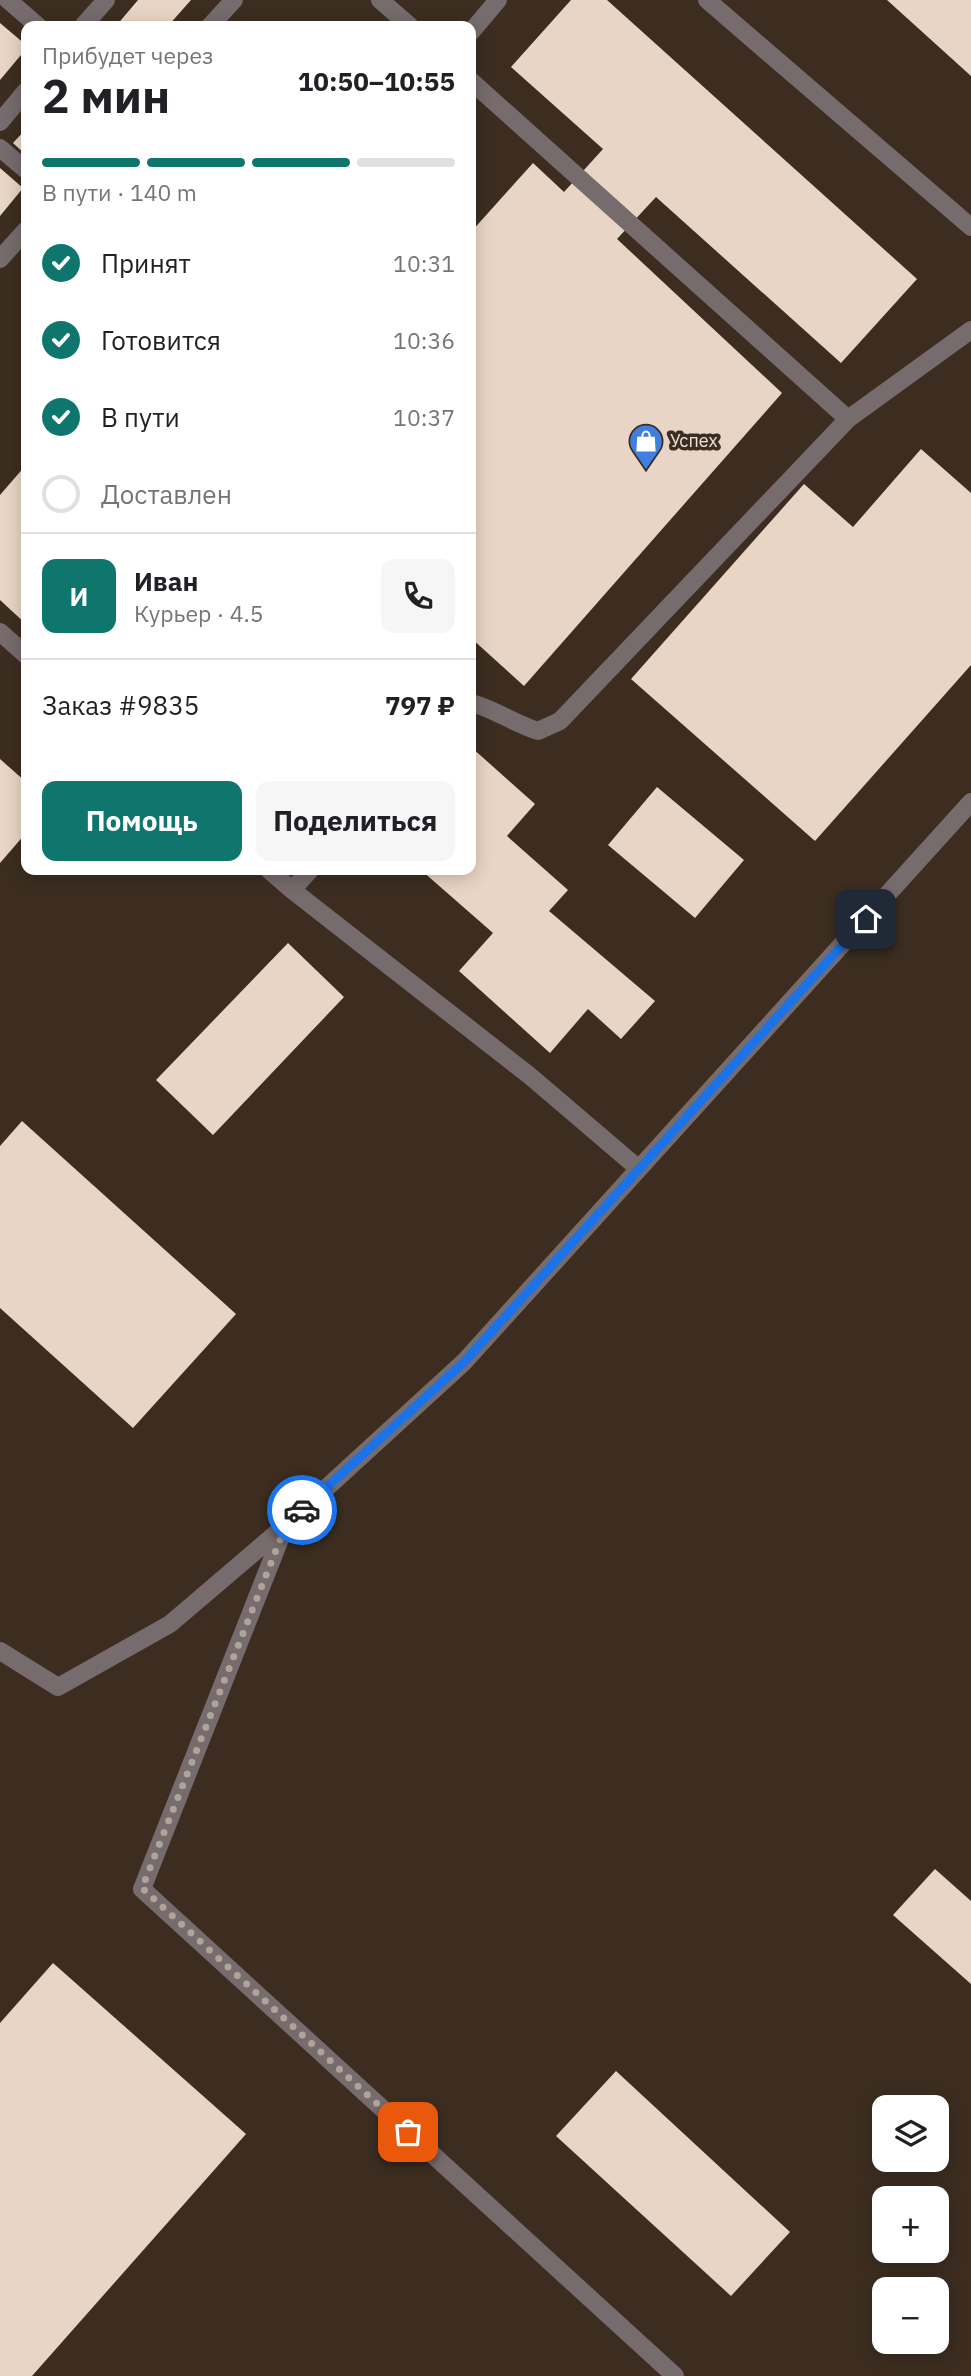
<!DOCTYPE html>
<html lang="ru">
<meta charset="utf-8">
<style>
:root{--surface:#fff;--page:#f6f6f6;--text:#202124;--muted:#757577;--line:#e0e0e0;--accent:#0f766e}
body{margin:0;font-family:"IBM Plex Sans",sans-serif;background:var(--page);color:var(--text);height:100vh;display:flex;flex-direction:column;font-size:26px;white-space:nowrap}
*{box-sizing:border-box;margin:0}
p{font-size:23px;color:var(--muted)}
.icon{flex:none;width:38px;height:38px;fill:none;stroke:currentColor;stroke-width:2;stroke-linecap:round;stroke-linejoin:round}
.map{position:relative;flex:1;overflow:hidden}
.side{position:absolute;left:21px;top:21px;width:455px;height:854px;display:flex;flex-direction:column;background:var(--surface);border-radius:14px;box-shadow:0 4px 18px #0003}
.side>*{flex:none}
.fabs{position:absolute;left:872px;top:2095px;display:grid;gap:14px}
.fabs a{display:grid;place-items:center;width:77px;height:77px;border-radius:14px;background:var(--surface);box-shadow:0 4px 18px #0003;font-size:35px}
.pin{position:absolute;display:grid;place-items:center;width:60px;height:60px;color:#fff;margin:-30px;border-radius:14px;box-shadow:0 4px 10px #0006}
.courier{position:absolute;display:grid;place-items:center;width:70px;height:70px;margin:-35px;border:5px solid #1a73e8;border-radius:50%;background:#fff;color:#222;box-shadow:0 2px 9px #0007}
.summary em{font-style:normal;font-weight:800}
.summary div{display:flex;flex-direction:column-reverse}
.summary{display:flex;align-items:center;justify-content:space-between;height:119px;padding:0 21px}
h1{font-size:46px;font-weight:800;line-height:52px}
.bar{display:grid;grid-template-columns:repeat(4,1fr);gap:10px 7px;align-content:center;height:84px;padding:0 21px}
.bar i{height:9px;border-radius:5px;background:var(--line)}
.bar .selected{background:var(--accent)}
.bar p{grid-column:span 4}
.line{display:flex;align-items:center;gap:18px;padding:0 21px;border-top:2px solid var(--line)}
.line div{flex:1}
.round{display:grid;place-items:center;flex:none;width:74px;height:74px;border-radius:14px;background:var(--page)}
ol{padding:0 21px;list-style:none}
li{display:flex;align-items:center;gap:21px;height:77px}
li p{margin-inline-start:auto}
li .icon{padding:7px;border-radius:50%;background:var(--accent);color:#fff;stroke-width:4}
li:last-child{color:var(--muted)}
li i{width:38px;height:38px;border:4px solid var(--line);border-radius:50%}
.primary-button{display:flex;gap:14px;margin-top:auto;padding:14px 21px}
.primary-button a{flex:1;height:80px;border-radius:14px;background:var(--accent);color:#fff;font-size:28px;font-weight:800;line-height:80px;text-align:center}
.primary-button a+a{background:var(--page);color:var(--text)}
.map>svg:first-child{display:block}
.building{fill:#e9d5c5}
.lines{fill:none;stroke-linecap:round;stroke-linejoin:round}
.minor{stroke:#766b6d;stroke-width:18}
.done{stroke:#b0a49a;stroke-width:7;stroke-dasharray:0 12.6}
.route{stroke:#1a73e8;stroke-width:9}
.labels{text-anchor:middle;stroke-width:7;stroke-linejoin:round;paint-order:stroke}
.poi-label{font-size:18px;fill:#efe4dc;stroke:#3c2d20;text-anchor:start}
</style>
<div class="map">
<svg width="971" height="2376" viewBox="0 0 971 2376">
<rect width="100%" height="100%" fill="#3c2d20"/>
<path class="building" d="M138 0H191L168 26H116Z
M571 0H607L917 279 841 363 656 197 617 239 782 393 524 686 471 638V232L533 163 564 192 603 149 511 67Z
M887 0H971V76Z
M0 23 26 45V49L0 80Z
M26 129V155L13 143Z
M0 168 23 188 0 216Z
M921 449 971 493V665L815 841 631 679 804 484 853 527Z
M26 465V624L0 600V495Z
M471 747 535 804 507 836 568 890 549 911 655 1001 621 1039 588 1009 550 1053 459 971 493 933 421 870H471Z
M0 759 26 782V833L0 863Z
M657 787 744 860 695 918 608 845Z
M288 943 344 997 213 1135 156 1080Z
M22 1121 236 1314 133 1428 0 1308V1146Z
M935 1869 971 1901V1984L893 1915Z
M53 1963 246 2134 32 2376H0V2023Z
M616 2071 790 2232 731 2296 556 2136Z"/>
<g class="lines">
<path class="minor" d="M8 0 38 26
M380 0 410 26
M707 0 971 227
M83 26 106 0
M210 26 234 0
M471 32 498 0
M471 81 848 419 971 330
M0 122 26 91
M0 148 26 170
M0 259 26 230
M0 632 26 655
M471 706 475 704C497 711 516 724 538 731L560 721 848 419
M269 870 292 890 310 870
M292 890 530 1076 639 1169
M284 1529 142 1889 675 2376
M0 1651 58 1687 170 1624 286 1525 464 1362 971 802"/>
</g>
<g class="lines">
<path class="done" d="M302 1510 286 1525 142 1888 408 2132"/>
<path class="route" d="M302 1510 464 1362 866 919"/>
</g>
<defs>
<g id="shop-pin" transform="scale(1.75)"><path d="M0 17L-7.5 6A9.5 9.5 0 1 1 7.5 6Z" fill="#3f7fe0" stroke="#3c2d20"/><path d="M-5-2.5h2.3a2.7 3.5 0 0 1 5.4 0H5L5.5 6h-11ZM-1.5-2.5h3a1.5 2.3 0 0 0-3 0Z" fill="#fff"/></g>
</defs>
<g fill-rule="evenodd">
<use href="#shop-pin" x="646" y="441"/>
</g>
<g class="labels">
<g class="poi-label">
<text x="670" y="447">Успех</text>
</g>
</g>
</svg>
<div class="fabs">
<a><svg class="icon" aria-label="layers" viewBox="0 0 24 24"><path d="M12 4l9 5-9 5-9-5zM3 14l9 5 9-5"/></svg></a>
<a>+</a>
<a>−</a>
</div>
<div class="pin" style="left:408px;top:2132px;background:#ea580c"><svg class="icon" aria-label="bag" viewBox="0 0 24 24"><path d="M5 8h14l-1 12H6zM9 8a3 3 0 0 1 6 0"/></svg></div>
<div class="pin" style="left:866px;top:919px;background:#1f2937"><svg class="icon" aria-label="home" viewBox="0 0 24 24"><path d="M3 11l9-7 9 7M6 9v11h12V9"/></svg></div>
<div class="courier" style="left:302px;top:1510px"><svg class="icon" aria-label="car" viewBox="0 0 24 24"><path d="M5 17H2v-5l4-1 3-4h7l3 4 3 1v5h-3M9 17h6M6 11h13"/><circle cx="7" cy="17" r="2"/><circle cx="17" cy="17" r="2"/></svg></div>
<section class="side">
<div class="summary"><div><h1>2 мин</h1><p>Прибудет через</p></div><em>10:50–10:55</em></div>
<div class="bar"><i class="selected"></i><i class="selected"></i><i class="selected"></i><i></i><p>В пути · 140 m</p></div>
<ol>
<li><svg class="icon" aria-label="check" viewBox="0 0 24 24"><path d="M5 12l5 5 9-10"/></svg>Принят<p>10:31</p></li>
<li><svg class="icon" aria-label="check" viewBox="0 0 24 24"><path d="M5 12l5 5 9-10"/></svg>Готовится<p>10:36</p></li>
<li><svg class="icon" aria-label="check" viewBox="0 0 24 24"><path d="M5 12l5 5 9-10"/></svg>В пути<p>10:37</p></li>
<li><i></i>Доставлен</li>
</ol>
<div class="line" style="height:126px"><b class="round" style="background:var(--accent);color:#fff">И</b><div><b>Иван</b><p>Курьер · 4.5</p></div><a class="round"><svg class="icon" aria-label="phone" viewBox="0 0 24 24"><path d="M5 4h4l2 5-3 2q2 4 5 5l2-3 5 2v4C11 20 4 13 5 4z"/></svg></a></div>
<div class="line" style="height:91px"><div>Заказ #9835</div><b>797 ₽</b></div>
<div class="primary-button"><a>Помощь</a><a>Поделиться</a></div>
</section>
</div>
